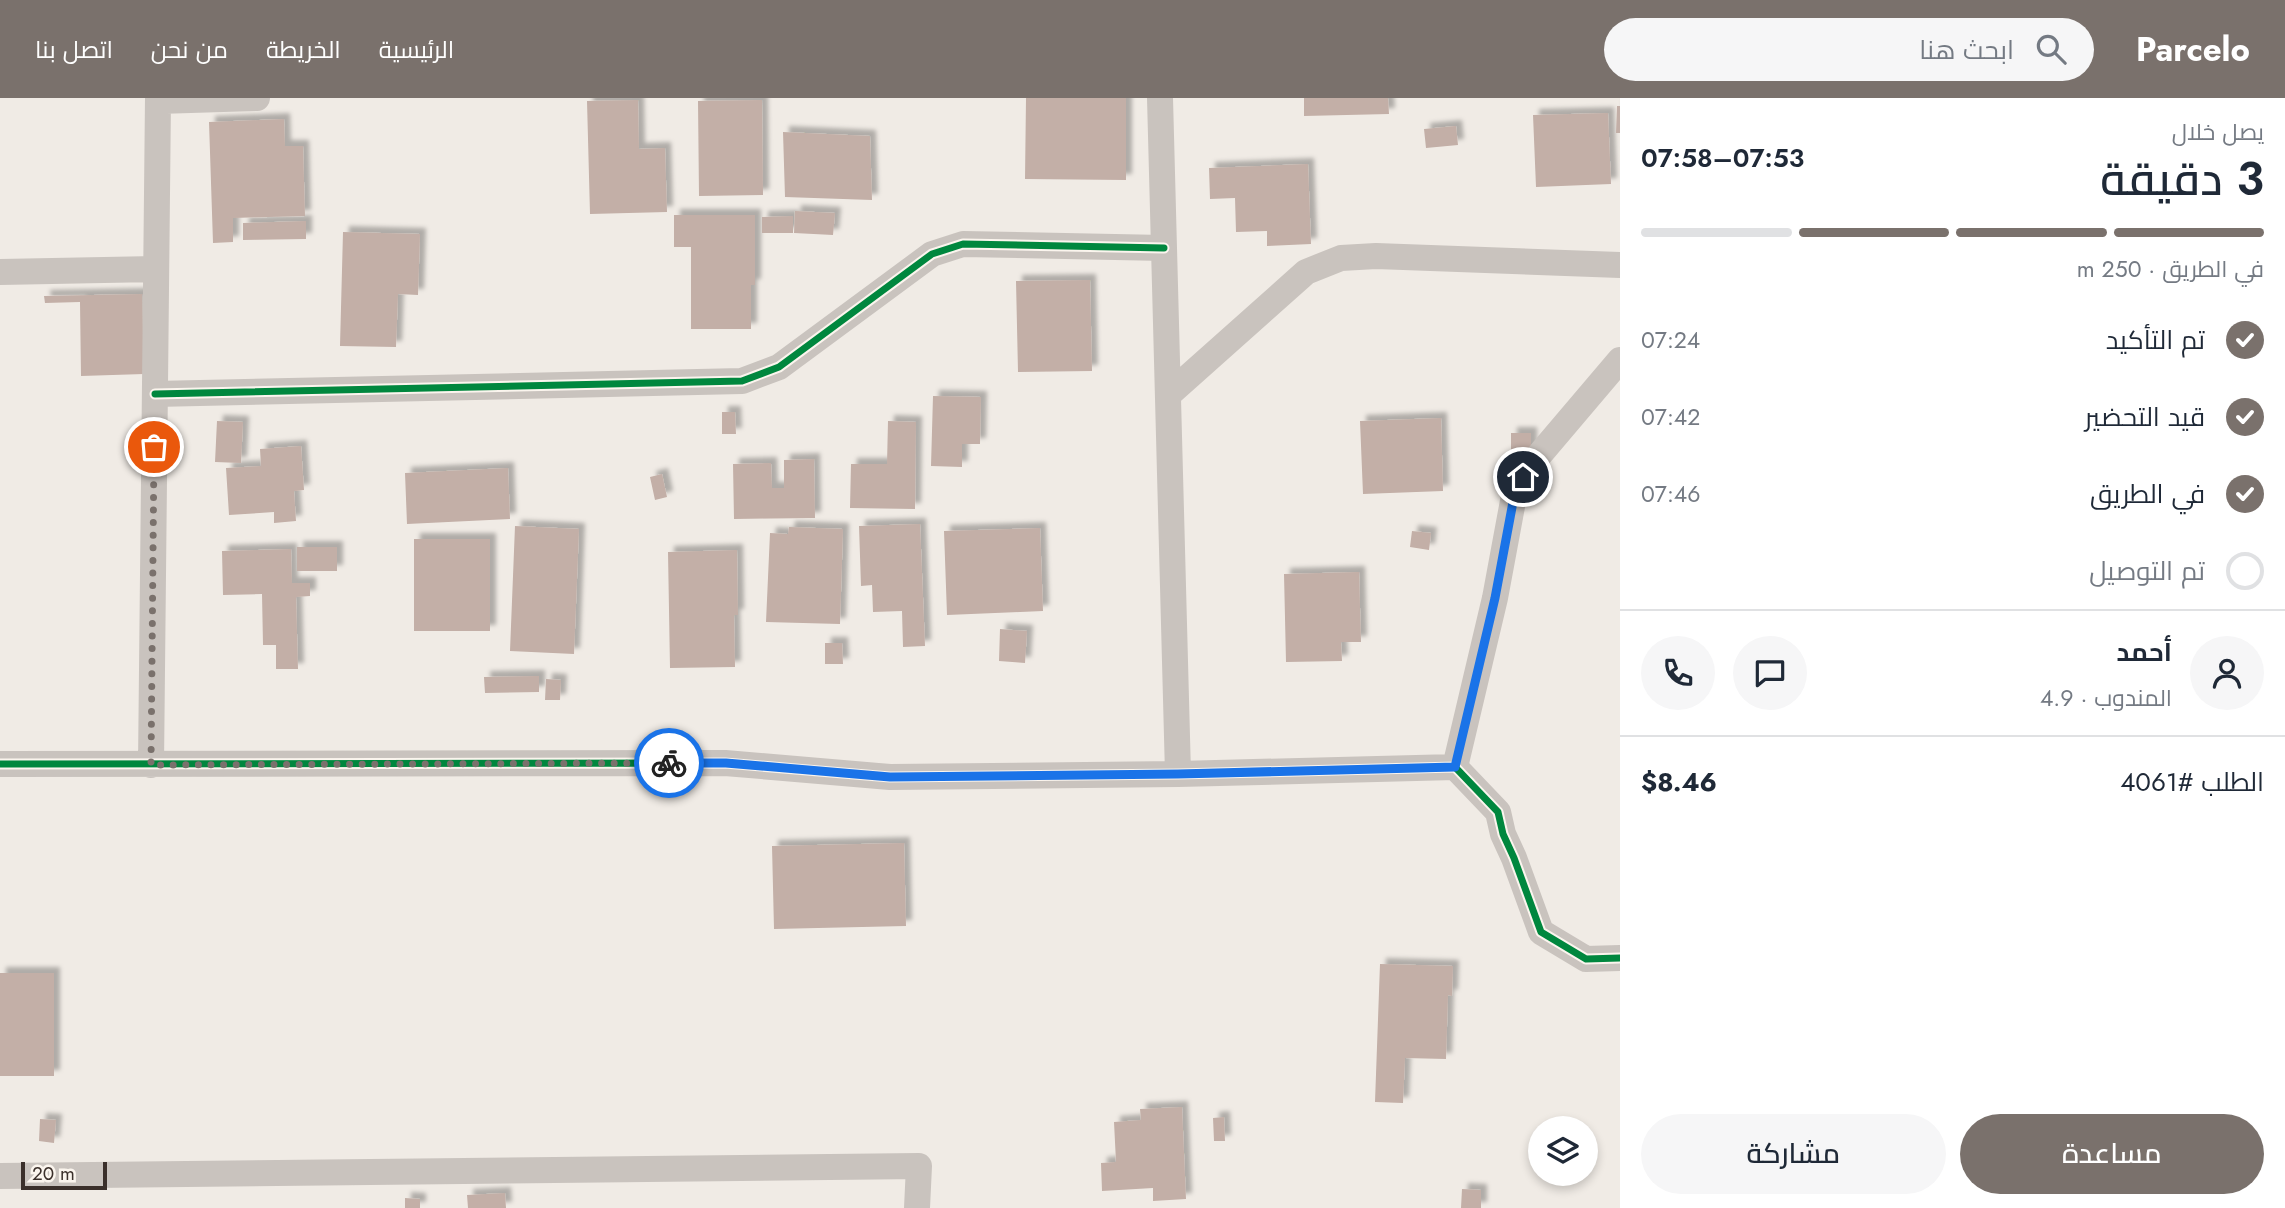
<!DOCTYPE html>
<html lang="ar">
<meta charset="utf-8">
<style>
:root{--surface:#fff;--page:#f6f6f7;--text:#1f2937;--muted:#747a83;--line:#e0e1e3;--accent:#7a716c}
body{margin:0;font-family:Jost,Cairo,sans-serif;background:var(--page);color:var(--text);direction:rtl;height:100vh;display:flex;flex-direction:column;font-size:26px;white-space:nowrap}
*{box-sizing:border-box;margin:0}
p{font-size:23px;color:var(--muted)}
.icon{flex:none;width:38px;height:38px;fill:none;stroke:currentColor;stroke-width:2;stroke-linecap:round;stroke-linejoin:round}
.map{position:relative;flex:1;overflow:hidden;direction:ltr}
.details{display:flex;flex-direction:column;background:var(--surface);width:665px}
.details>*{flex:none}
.tools{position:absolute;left:1528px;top:1018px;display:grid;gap:14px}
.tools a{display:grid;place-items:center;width:70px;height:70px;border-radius:50%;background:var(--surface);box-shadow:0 4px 10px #0003;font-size:35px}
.scale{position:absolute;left:21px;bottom:18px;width:86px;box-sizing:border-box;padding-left:7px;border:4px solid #3b302b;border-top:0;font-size:19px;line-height:24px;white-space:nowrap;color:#3b302b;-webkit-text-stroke:5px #fbf5ee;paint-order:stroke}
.pin{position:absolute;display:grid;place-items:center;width:60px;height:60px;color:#fff;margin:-30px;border:4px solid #fff;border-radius:50%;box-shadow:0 2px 7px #0007}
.courier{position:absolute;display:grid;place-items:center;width:70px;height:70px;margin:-35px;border:5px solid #1a73e8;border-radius:50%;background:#fff;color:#222;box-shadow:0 2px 9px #0007}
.head em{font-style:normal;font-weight:600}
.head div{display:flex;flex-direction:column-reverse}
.head{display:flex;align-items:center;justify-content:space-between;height:119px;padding:0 21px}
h1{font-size:46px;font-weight:600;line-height:52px}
.bar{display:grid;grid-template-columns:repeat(4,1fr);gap:10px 7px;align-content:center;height:84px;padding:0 21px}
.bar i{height:9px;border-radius:5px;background:var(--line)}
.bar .on{background:var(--accent)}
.bar p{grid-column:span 4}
.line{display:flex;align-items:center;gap:18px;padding:0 21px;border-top:2px solid var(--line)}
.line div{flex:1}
.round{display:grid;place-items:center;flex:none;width:74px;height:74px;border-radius:37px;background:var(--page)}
ol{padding:0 21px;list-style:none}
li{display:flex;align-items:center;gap:21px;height:77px}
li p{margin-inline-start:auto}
li .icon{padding:7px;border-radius:50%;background:var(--accent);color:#fff;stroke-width:4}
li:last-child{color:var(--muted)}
li i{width:38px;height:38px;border:4px solid var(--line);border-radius:50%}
.cta{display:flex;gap:14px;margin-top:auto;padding:14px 21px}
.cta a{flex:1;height:80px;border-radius:42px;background:var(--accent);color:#fff;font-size:28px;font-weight:600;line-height:80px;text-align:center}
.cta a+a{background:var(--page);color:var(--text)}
header{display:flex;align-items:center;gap:42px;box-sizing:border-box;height:98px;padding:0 35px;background:var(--accent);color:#fff}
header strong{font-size:33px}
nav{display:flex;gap:38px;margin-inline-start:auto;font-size:24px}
.search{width:490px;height:63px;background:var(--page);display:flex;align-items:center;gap:18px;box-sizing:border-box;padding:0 24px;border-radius:38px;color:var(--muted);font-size:26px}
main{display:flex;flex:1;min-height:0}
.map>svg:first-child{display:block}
.building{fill:#c3afa7;filter:url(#shadow)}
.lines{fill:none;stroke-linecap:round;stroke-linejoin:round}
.street{stroke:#c9c3be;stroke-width:26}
.cycleway-casing{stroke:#fbf5ee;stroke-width:11}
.cycleway{stroke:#00873e;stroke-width:7}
.done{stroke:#7a716c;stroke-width:7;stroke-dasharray:0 12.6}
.route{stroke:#1a73e8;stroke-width:9}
</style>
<header>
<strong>Parcelo</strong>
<div class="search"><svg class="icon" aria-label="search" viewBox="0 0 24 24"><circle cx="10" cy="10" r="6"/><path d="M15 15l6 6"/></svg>ابحث هنا</div>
<nav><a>الرئيسية</a><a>الخريطة</a><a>من نحن</a><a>اتصل بنا</a></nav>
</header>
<main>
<section class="details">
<div class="head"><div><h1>3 دقيقة</h1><p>يصل خلال</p></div><em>07:53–07:58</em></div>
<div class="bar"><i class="on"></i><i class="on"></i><i class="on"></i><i></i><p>في الطريق · 250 m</p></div>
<ol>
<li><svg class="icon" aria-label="check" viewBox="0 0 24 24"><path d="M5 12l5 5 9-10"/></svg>تم التأكيد<p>07:24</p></li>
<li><svg class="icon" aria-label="check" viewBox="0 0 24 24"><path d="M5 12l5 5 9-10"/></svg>قيد التحضير<p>07:42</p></li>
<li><svg class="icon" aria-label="check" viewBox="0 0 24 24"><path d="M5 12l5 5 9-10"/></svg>في الطريق<p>07:46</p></li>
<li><i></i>تم التوصيل</li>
</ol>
<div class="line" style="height:126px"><a class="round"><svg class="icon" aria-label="person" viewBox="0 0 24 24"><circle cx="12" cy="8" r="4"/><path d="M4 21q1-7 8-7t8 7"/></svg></a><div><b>أحمد</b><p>المندوب · 4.9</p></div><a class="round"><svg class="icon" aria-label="chat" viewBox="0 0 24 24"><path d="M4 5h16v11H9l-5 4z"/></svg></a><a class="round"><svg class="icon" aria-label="phone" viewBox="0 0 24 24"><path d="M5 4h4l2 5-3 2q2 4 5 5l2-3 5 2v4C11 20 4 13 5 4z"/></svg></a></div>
<div class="line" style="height:91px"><div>الطلب #4061</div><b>$8.46</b></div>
<div class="cta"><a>مساعدة</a><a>مشاركة</a></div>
</section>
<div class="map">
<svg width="1620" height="1110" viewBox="0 0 1620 1110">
<defs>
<filter id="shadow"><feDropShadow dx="6" dy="-6" stdDeviation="2" flood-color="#0004"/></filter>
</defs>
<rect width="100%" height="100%" fill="#f0ebe5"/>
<path class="building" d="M1026 0H1126V82L1025 81Z
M1304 0H1388L1389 16 1304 18Z
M638 2 639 51 665 50 667 114 590 116 587 3Z
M762 2 763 97 699 98 698 3Z
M1617 8H1620V35H1616Z
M1608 15 1611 86 1536 89 1533 17Z
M284 21 285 48H303L305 118 233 120V144L213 145 209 24Z
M1456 28 1458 47 1426 50 1424 31Z
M783 34 870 38 872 102 785 99Z
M1308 66 1311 146 1267 148V133L1236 134 1235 100 1210 101 1209 70Z
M795 113 835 115 833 137 794 135Z
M674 117H755V187H751V231H691V149H674Z
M793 118V135H762V119Z
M306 123V141L243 142V125Z
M343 134 420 136 418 197 398 196 396 249 340 248Z
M1090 182 1092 273 1018 274 1016 183Z
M142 196 144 276 81 278 80 204 45 205 44 198Z
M933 298 981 299 980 346H962V369L931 368Z
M722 314H735L736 336H722Z
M1441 320 1443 393 1363 396 1360 323Z
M217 323 243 324 241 365 215 364Z
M888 323 916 324 915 411 850 410 851 366H887Z
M1511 335H1531V363L1511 362Z
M301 348 304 392 294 393 296 423 274 425V414L229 417 226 370 261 368 260 351Z
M814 361 815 420 734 421 733 366 771 365 772 390H784V362Z
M508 370 510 421 407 426 405 375Z
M662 376 667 399 655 402 650 379Z
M920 426 925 548 903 549 902 513 873 514 872 487 861 488 859 428Z
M515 428 579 431 574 556 510 553Z
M789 429 843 431 840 526 766 524 770 435 788 436Z
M1040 430 1043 513 947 517 944 433Z
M1412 433 1431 435 1429 452 1410 449Z
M414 441H490V533H414Z
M297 449H337V473H297Z
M291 451 292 485H310V498L296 499 298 571H276V547H263L262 496 223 497 222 453Z
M737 452 738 517H734L735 569 670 570 668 454Z
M1359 474 1361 544H1341L1342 563 1286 564 1284 476Z
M1000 531 1027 533 1025 565 999 563Z
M825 545H842L843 566H825Z
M539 578V594L485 595 484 579Z
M546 581 561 582 560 602H545Z
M904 745 906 828 774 831 772 748Z
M1380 866 1453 868 1452 898 1448 897 1446 961 1405 960 1403 1005 1375 1004Z
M0 875H54V978H0Z
M1182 1009 1186 1101 1153 1103V1090L1102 1093 1101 1065 1116 1064 1114 1024 1141 1022 1140 1011Z
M1224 1019 1225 1043H1214L1213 1020Z
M40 1021 56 1022 54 1045 39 1043Z
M1462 1091 1481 1092V1110H1461Z
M505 1095 506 1110H468L467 1097Z
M405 1100 420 1101V1110H405Z"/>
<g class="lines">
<path class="street" d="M1160 0 1178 676
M158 3 257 0
M0 174 156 171
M155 296 742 283 779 269 932 156 963 146 1164 150
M1168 297 1306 174 1341 160 1376 158 1620 167
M0 666 725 665 890 679 1178 676 1455 669 1498 714 1503 736 1514 760 1541 834 1586 861 1620 860
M151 667 158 0
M1455 669 1495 500 1513 403 1523 379 1541 355 1620 262
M0 1078 919 1068 917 1110"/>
<g class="cycleway-casing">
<path id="cycleway" d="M155 296 742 283 779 269 932 156 963 146 1164 150
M0 666 725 665 890 679 1178 676 1455 669 1498 714 1503 736 1514 760 1541 834 1586 861 1620 860"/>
</g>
<use href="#cycleway" class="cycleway"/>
</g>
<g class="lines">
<path class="done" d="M154 349 151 667 669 665"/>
<path class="route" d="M669 665H726L890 679 1178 676 1455 669 1495 500 1513 404 1523 379"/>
</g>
</svg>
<div class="tools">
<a><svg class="icon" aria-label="layers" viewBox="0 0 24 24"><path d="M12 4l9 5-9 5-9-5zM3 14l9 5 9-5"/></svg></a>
</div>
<div class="scale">20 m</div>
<div class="pin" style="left:154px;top:349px;background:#ea580c"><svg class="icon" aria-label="bag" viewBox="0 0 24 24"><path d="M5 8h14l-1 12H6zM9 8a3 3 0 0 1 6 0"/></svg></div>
<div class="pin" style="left:1523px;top:379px;background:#1f2937"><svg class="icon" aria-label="home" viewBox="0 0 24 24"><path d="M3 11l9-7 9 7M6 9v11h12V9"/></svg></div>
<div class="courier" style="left:669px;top:665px"><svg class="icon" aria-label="bike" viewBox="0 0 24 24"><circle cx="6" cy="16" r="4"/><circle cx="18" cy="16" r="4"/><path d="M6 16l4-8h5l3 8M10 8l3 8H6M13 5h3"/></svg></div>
</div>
</main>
